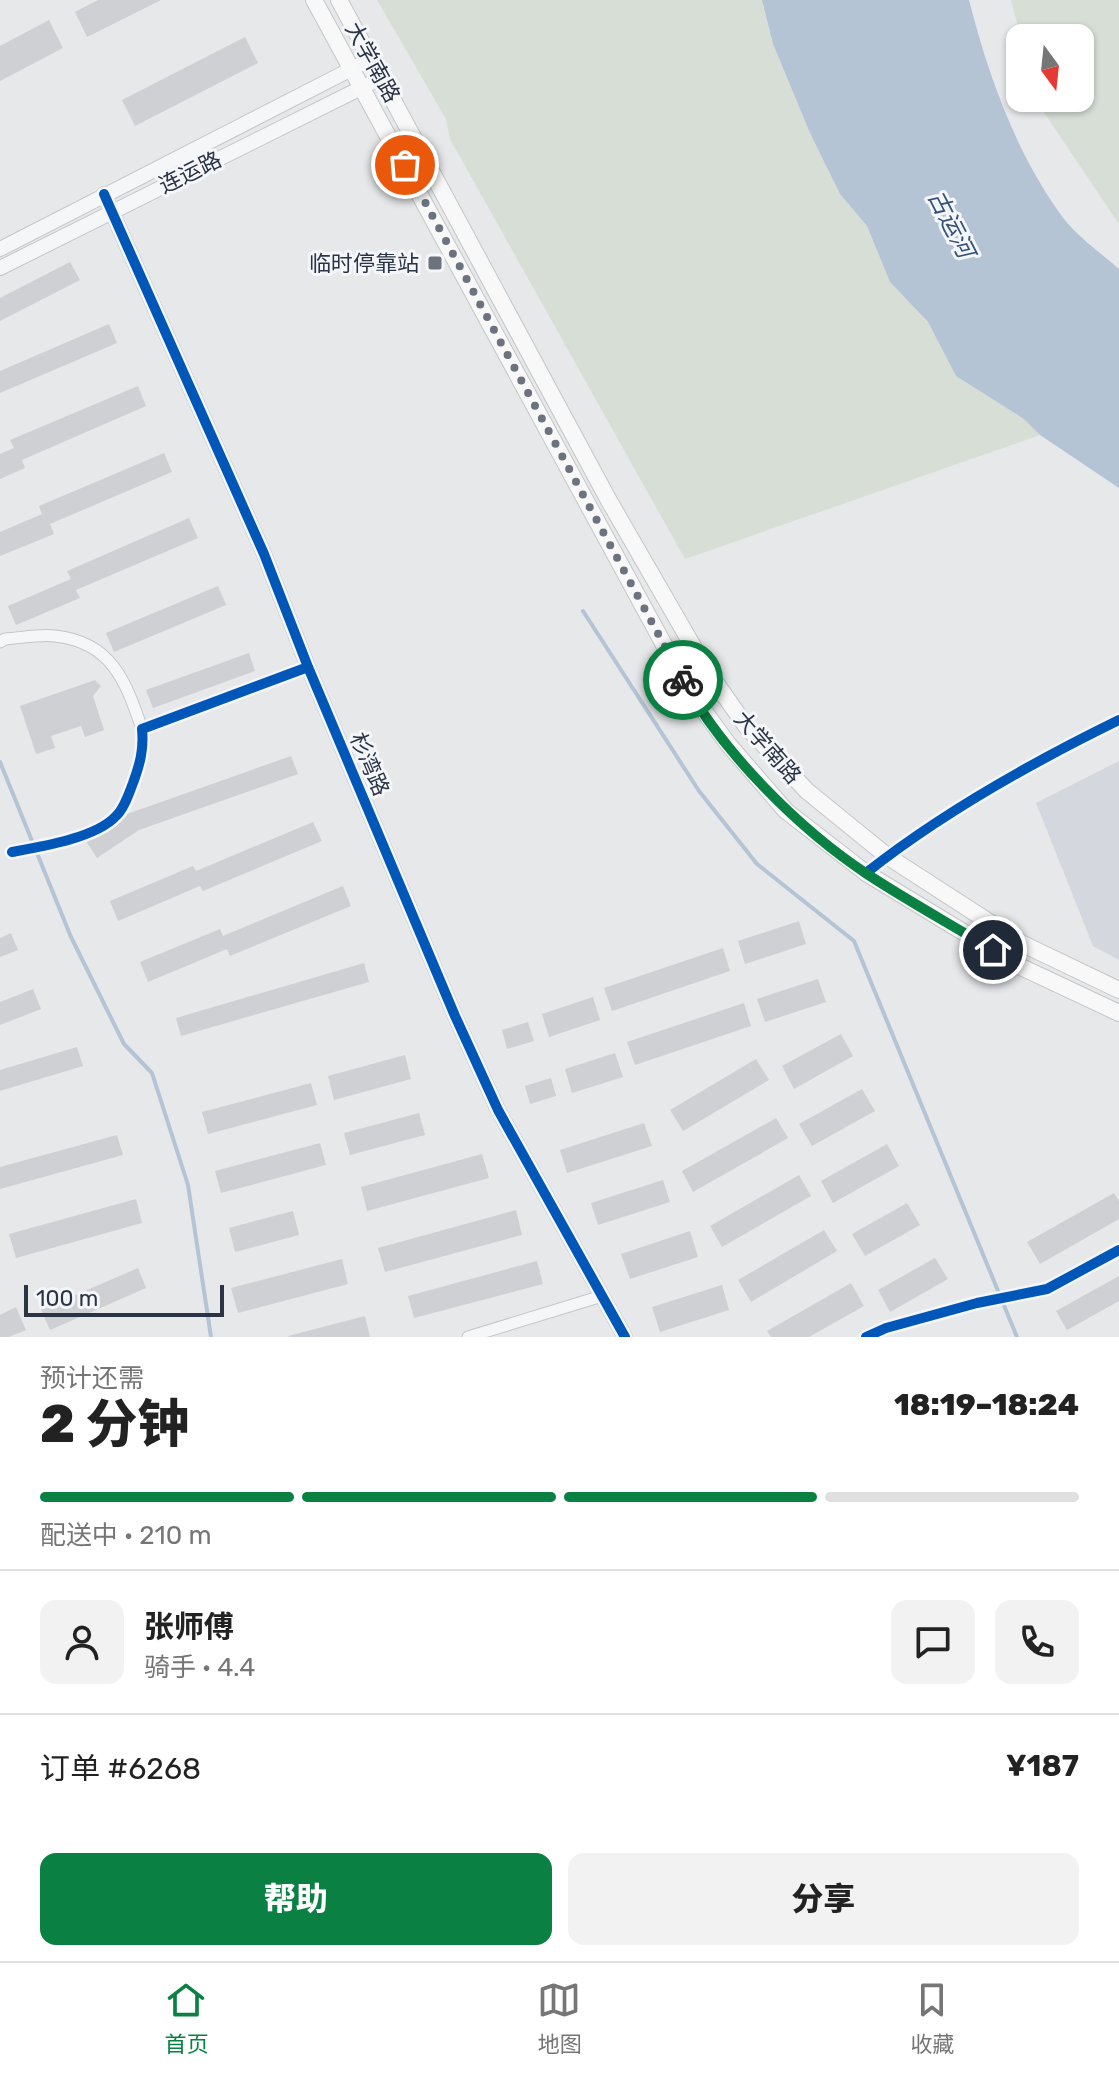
<!DOCTYPE html>
<html lang="zh">
<meta charset="utf-8">
<style>
:root{--surface:#fff;--page:#f2f2f2;--text:#222;--muted:#767676;--line:#e0e0e0;--accent:#0b8043}
body{margin:0;font-family:Rubik,"Noto Sans SC",sans-serif;background:var(--page);color:var(--text);height:100vh;display:flex;flex-direction:column;font-size:30px;white-space:nowrap}
*{box-sizing:border-box;margin:0}
p{font-size:26px;color:var(--muted)}
.icon{flex:none;width:44px;height:44px;fill:none;stroke:currentColor;stroke-width:2;stroke-linecap:round;stroke-linejoin:round}
.map{position:relative;height:1337px;overflow:hidden}
.drawer{display:flex;flex-direction:column;background:var(--surface);flex:1}
.drawer>*{flex:none}
.needle{width:52px;rotate:165deg}
.fabs{position:absolute;left:1006px;top:24px;display:grid;gap:16px}
.fabs a{display:grid;place-items:center;width:88px;height:88px;border-radius:16px;background:var(--surface);box-shadow:0 2px 6px #0004;font-size:40px}
.scale{position:absolute;left:24px;bottom:20px;width:200px;box-sizing:border-box;padding-left:8px;border:4px solid #2b3445;border-top:0;font-size:22px;line-height:28px;white-space:nowrap;color:#2b3445;-webkit-text-stroke:6px #f4f6f9;paint-order:stroke}
.pin{position:absolute;display:grid;place-items:center;width:68px;height:68px;color:#fff;margin:-34px;border:4px solid #fff;border-radius:50%;box-shadow:0 2px 8px #0007}
.courier{position:absolute;display:grid;place-items:center;width:80px;height:80px;margin:-40px;border:6px solid #0b8043;border-radius:50%;background:#fff;color:#222;box-shadow:0 2px 10px #0007}
.headline em{font-style:normal;font-weight:800}
.headline div{display:flex;flex-direction:column-reverse}
.headline{display:flex;align-items:center;justify-content:space-between;height:136px;padding:0 40px}
h1{font-size:52px;font-weight:800;line-height:60px}
.bar{display:grid;grid-template-columns:repeat(4,1fr);gap:12px 8px;align-content:center;height:96px;padding:0 40px}
.bar i{height:10px;border-radius:6px;background:var(--line)}
.bar .on{background:var(--accent)}
.bar p{grid-column:span 4}
.line{display:flex;align-items:center;gap:20px;padding:0 40px;border-top:2px solid var(--line)}
.line div{flex:1}
.round{display:grid;place-items:center;flex:none;width:84px;height:84px;border-radius:16px;background:var(--page)}
.cta{display:flex;gap:16px;margin-top:auto;padding:16px 40px}
.cta a{flex:1;height:92px;border-radius:16px;background:var(--accent);color:#fff;font-size:32px;font-weight:800;line-height:92px;text-align:center}
.cta a+a{background:var(--page);color:var(--text)}
.tabs{display:flex;justify-content:space-around;align-items:center;height:112px;border-top:2px solid var(--line);background:var(--surface);font-size:22px;color:var(--muted)}
.tabs a{display:grid;justify-items:center;gap:4px}
.tabs .on{color:var(--accent)}
.map>svg:first-child{display:block}
.built{fill:#d4d7dd}
.green{fill:#d6ded6}
.water{fill:#b4c4d5}
.lines{fill:none;stroke-linecap:round;stroke-linejoin:round}
.stream{stroke:#b4c4d5;stroke-width:4}
.building{fill:#ced0d3}
.minor-casing{stroke:#c4c6c8;stroke-width:13}
.tertiary-casing{stroke:#c4c6c8;stroke-width:16}
.secondary-casing{stroke:#c4c6c8;stroke-width:18}
.minor{stroke:#f5f6f7;stroke-width:11}
.tertiary{stroke:#f5f6f7;stroke-width:14}
.secondary{stroke:#f8f8f8;stroke-width:16}
.cycleway-casing{stroke:#f4f6f9;stroke-width:15}
.cycleway{stroke:#0057b8;stroke-width:10}
.done{stroke:#6c737f;stroke-width:8;stroke-dasharray:0 14.4}
.route{stroke:#0b8043;stroke-width:10}
.poi-dot{fill:#6c737f;stroke:#f4f6f9;stroke-width:3}
.labels{text-anchor:middle;stroke-width:6;stroke-linejoin:round;paint-order:stroke}
.street-label{font-size:22px;fill:#2b3445;stroke:#f4f6f9}
.poi-label{font-size:22px;fill:#2b3445;stroke:#f4f6f9;text-anchor:end}
.water-label{font-size:24px;font-style:italic;fill:#34527a;stroke:#f4f6f9}
</style>
<div class="map">
<svg width="1119" height="1337" viewBox="0 0 1119 1337">
<rect width="100%" height="100%" fill="#e6e8ea"/>
<path class="built" d="M1119 761V960L1093 946 1036 803Z"/>
<path class="green" d="M377 0H762L773 44 810 133 840 194 867 226 890 282 928 322 956 376 1024 419 1040 435 685 559 450 139 446 119Z
M1011 0H1119V224L1039 105 1037 98H1080V38H1021Z"/>
<path class="water" d="M762 0H969C988 75 1017 156 1064 219 1079 238 1101 253 1119 269V488L1040 435 1024 419 956 376 928 322 890 282 867 226 840 194 810 133 773 44Z"/>
<g class="lines">
<path class="stream" d="M583 611 699 791 757 864 854 941 1017 1337
M0 762 71 937 124 1044 152 1073 188 1185 211 1337"/>
</g>
<path class="building" d="M98 0H161L87 37 75 12Z
M49 20 63 48 0 81V46Z
M245 37 258 63 135 126 122 100Z
M70 262 80 280 0 321V298Z
M109 324 117 343 0 393V371Z
M138 386 146 406 22 460 25 468 0 479V454L14 448 10 440Z
M164 453 172 472 50 524 54 534 0 556V532L42 514 39 506Z
M189 518 198 538 76 590 80 598 16 625 8 606 71 579 67 571Z
M218 586 226 605 114 652 106 633Z
M249 653 255 671 153 708 146 690Z
M95 680 101 686 93 696 104 730 85 737 81 726 51 736 55 748 36 754 20 706Z
M291 756 298 774 139 830 97 858 86 841 127 814Z
M313 822 322 841 203 891 200 886 118 921 110 901 193 866 196 871Z
M343 886 351 906 230 956 227 949 148 982 140 962 220 929 223 936Z
M799 921 806 944 745 964 738 941Z
M11 933 18 950 0 957V938Z
M723 948 730 971 612 1011 604 988Z
M364 963 369 982 181 1036 176 1018Z
M818 979 826 1002 765 1022 757 999Z
M33 989 41 1009 0 1025V1002Z
M593 997 600 1020 549 1037 542 1014Z
M744 1003 751 1026 635 1065 627 1042Z
M528 1022 534 1041 507 1049 502 1030Z
M841 1034 853 1056 794 1089 782 1066Z
M77 1047 83 1066 0 1091V1070Z
M615 1053 623 1077 572 1093 565 1069Z
M405 1055 411 1079 334 1100 328 1076Z
M756 1059 769 1080 683 1131 670 1110Z
M551 1078 556 1096 530 1104 525 1086Z
M311 1083 317 1105 208 1134 202 1112Z
M862 1089 875 1111 812 1146 799 1124Z
M419 1113 425 1135 350 1155 344 1133Z
M776 1118 788 1138 693 1192 682 1171Z
M644 1123 652 1146 567 1173 560 1150Z
M117 1135 123 1155 0 1189V1167Z
M320 1143 326 1165 221 1193 215 1171Z
M887 1144 899 1166 833 1203 821 1181Z
M482 1154 489 1178 367 1211 361 1187Z
M799 1175 811 1196 722 1247 710 1226Z
M663 1180 670 1202 598 1225 591 1203Z
M1114 1193 1119 1201V1219L1040 1264 1027 1242Z
M136 1199 142 1223 16 1258 9 1234Z
M907 1203 920 1225 865 1256 852 1234Z
M516 1210 522 1235 385 1272 378 1248Z
M293 1211 299 1235 235 1252 229 1228Z
M824 1230 837 1251 751 1302 738 1280Z
M690 1231 698 1257 630 1279 621 1254Z
M935 1258 948 1279 890 1312 878 1290Z
M342 1259 348 1284 238 1313 231 1288Z
M537 1261 543 1284 414 1318 408 1296Z
M138 1268 146 1288 50 1330 41 1310Z
M1119 1276V1301L1067 1330 1056 1311Z
M851 1283 864 1306 809 1337H771L767 1331Z
M722 1285 729 1310 660 1332 652 1307Z
M16 1307 26 1330 9 1337H0V1315Z
M365 1316 370 1337H289L288 1336Z"/>
<g class="lines">
<g class="minor-casing">
<path id="minor" d="M0 642 5 639C21 638 40 634 55 636 112 642 126 682 142 729
M12 852C40 847 96 838 116 816 124 809 129 793 133 783 140 764 144 749 142 729L308 667
M866 873C943 812 1031 763 1119 720
M468 1337 602 1296
M866 1337 886 1328 977 1303 1047 1289 1119 1250"/>
</g>
<g class="tertiary-casing">
<path id="tertiary" d="M104 194 264 554 308 667 455 1016 498 1110 625 1337
M0 249 371 59
M0 268 381 78"/>
</g>
<g class="secondary-casing">
<path id="secondary" d="M314 0 688 689 728 744 786 811 866 873 1019 966 1119 1013
M339 0 608 499 706 669 746 726 807 791 887 856 1023 944 1119 990"/>
</g>
<use href="#minor" class="minor"/>
<use href="#tertiary" class="tertiary"/>
<use href="#secondary" class="secondary"/>
<g class="cycleway-casing">
<path id="cycleway" d="M104 194 264 554 308 667 455 1016 498 1110 625 1337
M12 852C40 847 96 838 116 816 124 809 129 793 133 783 140 764 144 749 142 729L308 667
M866 873C943 812 1031 763 1119 720
M866 1337 886 1328 977 1303 1047 1289 1119 1250"/>
</g>
<use href="#cycleway" class="cycleway"/>
</g>
<g class="lines">
<path class="done" d="M405 165 683 680"/>
<path class="route" d="M683 680C722 752 799 829 867 874 908 901 952 925 993 950"/>
</g>
<rect class="poi-dot" x="427" y="255" width="16" height="16" rx="4"/>
<g class="labels">
<g class="street-label">
<text transform="translate(373 62) rotate(61)" y="8">大学南路</text>
<text transform="translate(190 172) rotate(-26)" y="8">连运路</text>
<text transform="translate(768 747) rotate(49)" y="8">大学南路</text>
<text transform="translate(370 764) rotate(67)" y="8">杉湾路</text>
</g>
<g class="poi-label">
<text x="419" y="271">临时停靠站</text>
</g>
<g class="water-label">
<text transform="translate(951 224) rotate(63)" y="8">古运河</text>
</g>
</g>
</svg>
<div class="fabs">
<a><svg class="needle" viewBox="-14 -14 28 28"><path d="M0-13l5 13h-10z" fill="#e53935"/><path d="M0 13l5-13h-10z" fill="#767676"/></svg></a>
</div>
<div class="scale">100 m</div>
<div class="pin" style="left:405px;top:165px;background:#ea580c"><svg class="icon" aria-label="bag" viewBox="0 0 24 24"><path d="M5 8h14l-1 12H6zM9 8a3 3 0 0 1 6 0"/></svg></div>
<div class="pin" style="left:993px;top:950px;background:#1f2937"><svg class="icon" aria-label="home" viewBox="0 0 24 24"><path d="M3 11l9-7 9 7M6 9v11h12V9"/></svg></div>
<div class="courier" style="left:683px;top:680px"><svg class="icon" aria-label="bike" viewBox="0 0 24 24"><circle cx="6" cy="16" r="4"/><circle cx="18" cy="16" r="4"/><path d="M6 16l4-8h5l3 8M10 8l3 8H6M13 5h3"/></svg></div>
</div>
<section class="drawer">
<div class="headline"><div><h1>2 分钟</h1><p>预计还需</p></div><em>18:19–18:24</em></div>
<div class="bar"><i class="on"></i><i class="on"></i><i class="on"></i><i></i><p>配送中 · 210 m</p></div>
<div class="line" style="height:144px"><a class="round"><svg class="icon" aria-label="person" viewBox="0 0 24 24"><circle cx="12" cy="8" r="4"/><path d="M4 21q1-7 8-7t8 7"/></svg></a><div><b>张师傅</b><p>骑手 · 4.4</p></div><a class="round"><svg class="icon" aria-label="chat" viewBox="0 0 24 24"><path d="M4 5h16v11H9l-5 4z"/></svg></a><a class="round"><svg class="icon" aria-label="phone" viewBox="0 0 24 24"><path d="M5 4h4l2 5-3 2q2 4 5 5l2-3 5 2v4C11 20 4 13 5 4z"/></svg></a></div>
<div class="line" style="height:104px"><div>订单 #6268</div><b>¥187</b></div>
<div class="cta"><a>帮助</a><a>分享</a></div>
</section>
<nav class="tabs">
<a class="on"><svg class="icon" aria-label="home" viewBox="0 0 24 24"><path d="M3 11l9-7 9 7M6 9v11h12V9"/></svg>首页</a>
<a><svg class="icon" aria-label="map" viewBox="0 0 24 24"><path d="M3 6l6-2 6 2 6-2v14l-6 2-6-2-6 2zM9 4v14M15 6v14"/></svg>地图</a>
<a><svg class="icon" aria-label="saved" viewBox="0 0 24 24"><path d="M7 4h10v16l-5-4-5 4z"/></svg>收藏</a>
</nav>
